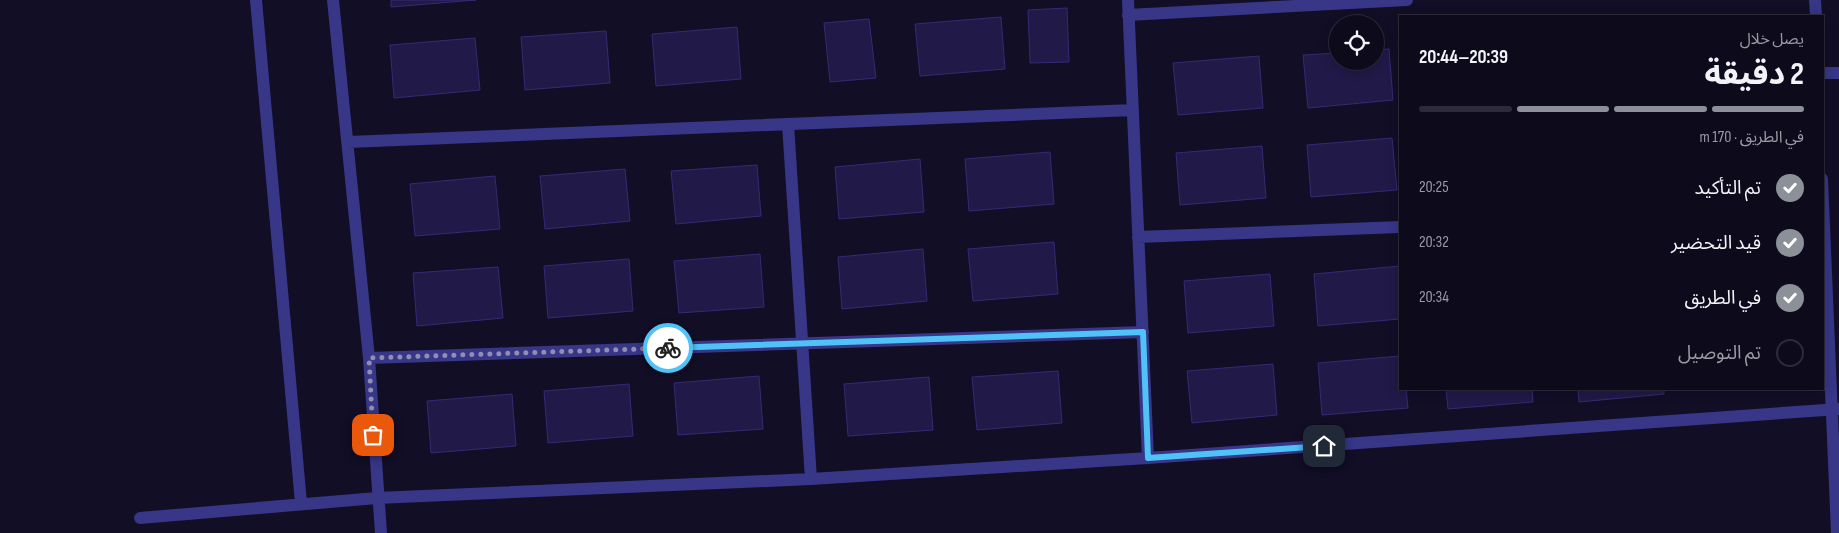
<!DOCTYPE html>
<html lang="ar">
<meta charset="utf-8">
<style>
:root{--surface:#0d0a1c;--page:#161325;--text:#f1f3f6;--muted:#9a9aa3;--line:#2d2b3b;--accent:#8c9099}
body{margin:0;font-family:"Sofia Sans Condensed","Noto Sans Arabic",sans-serif;background:var(--page);color:var(--text);direction:rtl;height:100vh;display:flex;flex-direction:column;font-size:19px;white-space:nowrap}
*{box-sizing:border-box;margin:0}
p{font-size:16px;color:var(--muted)}
.icon{flex:none;width:28px;height:28px;fill:none;stroke:currentColor;stroke-width:2;stroke-linecap:round;stroke-linejoin:round}
.map{position:relative;flex:1;overflow:hidden;direction:ltr}
.drawer{position:absolute;left:1399px;top:15px;width:425px;height:375px;display:flex;flex-direction:column;background:var(--surface);border-radius:0px;box-shadow:0 2px 12px #0003,0 0 0 1px var(--line);direction:rtl}
.drawer>*{flex:none}
.fabs{position:absolute;left:1329px;top:15px;display:grid;gap:10px}
.fabs a{display:grid;place-items:center;width:55px;height:55px;border-radius:50%;background:var(--surface);box-shadow:0 2px 12px #0003,0 0 0 1px var(--line);font-size:25px}
.pin{position:absolute;display:grid;place-items:center;width:42px;height:42px;color:#fff;margin:-21px;border-radius:10px;box-shadow:0 2px 8px #0006}
.courier{position:absolute;display:grid;place-items:center;width:50px;height:50px;margin:-25px;border:4px solid #4fc3f7;border-radius:50%;background:#fff;color:#222;box-shadow:0 1px 6px #0007}
.overview em{font-style:normal;font-weight:700}
.overview div{display:flex;flex-direction:column-reverse}
.overview{display:flex;align-items:center;justify-content:space-between;height:85px;padding:0 20px}
h1{font-size:32px;font-weight:700;line-height:38px}
.bar{display:grid;grid-template-columns:repeat(4,1fr);gap:8px 5px;align-content:center;height:60px;padding:0 20px}
.bar i{height:6px;border-radius:4px;background:var(--line)}
.bar .selected{background:var(--accent)}
.bar p{grid-column:span 4}
ol{padding:0 20px;list-style:none}
li{display:flex;align-items:center;gap:15px;height:55px}
li p{margin-inline-start:auto}
li .icon{padding:5px;border-radius:50%;background:var(--accent);color:#fff;stroke-width:4}
li:last-child{color:var(--muted)}
li i{width:28px;height:28px;border:2px solid var(--line);border-radius:50%}
.map>svg:first-child{display:block}
.building{fill:#211947;stroke:#362a75}
.lines{fill:none;stroke-linecap:round;stroke-linejoin:round}
.street{stroke:#373687;stroke-width:12}
.done{stroke:#918db3;stroke-width:5;stroke-dasharray:0 9}
.route{stroke:#4fc3f7;stroke-width:6}
</style>
<div class="map">
<svg width="1839" height="533" viewBox="0 0 1839 533">
<rect width="100%" height="100%" fill="#110e26"/>
<path class="building" d="M391 0H476L391 7Z
M1067 8 1069 62 1030 63 1028 10Z
M1001 17 1005 69 920 76 915 24Z
M869 19 876 78 830 82 824 23Z
M737 27 741 79 656 86 652 34Z
M606 31 610 83 525 90 521 37Z
M475 38 480 90 394 98 390 45Z
M1389 49 1393 100 1308 108 1303 55 1338 53V61H1375V50Z
M1259 56 1263 108 1178 115 1173 63Z
M1392 138 1397 190 1311 197 1307 145Z
M1262 146 1266 198 1180 205 1176 153Z
M1050 152 1054 204 969 211 965 159Z
M920 159 924 212 839 219 835 167Z
M757 165 761 216 676 224 671 171Z
M625 169 630 221 545 229 540 176Z
M495 176 500 229 415 236 410 184Z
M1054 242 1058 294 973 301 968 249Z
M923 249 927 301 842 309 838 257Z
M760 254 764 307 679 313 674 261Z
M629 259 633 311 548 318 544 266Z
M1400 266V319L1318 326 1314 274Z
M498 267 503 318 417 326 413 273Z
M1270 274 1274 326 1188 333 1184 281Z
M1400 356V389H1406L1408 408 1322 415 1318 363Z
M1273 364 1277 415 1192 423 1187 371Z
M1058 371 1062 423 977 430 972 377Z
M759 376 763 429 678 435 674 383Z
M929 377 933 430 848 436 844 384Z
M629 384 633 436 548 443 544 391Z
M1446 389H1532L1533 402 1448 409Z
M1578 389H1664V394L1579 402Z
M512 394 516 446 431 453 427 401Z"/>
<g class="lines">
<path class="street" d="M256 0 301 503
M333 0 369 358 381 533
M1128 0 1148 458
M1815 0 1816 16
M1128 15 1407 0
M1822 73H1839
M788 124 811 479
M348 142 1133 110
M1822 179 1837 533
M1138 237 1400 227
M369 358 1143 332
M140 518 377 498 811 479 1148 458 1839 409"/>
</g>
<g class="lines">
<path class="done" d="M373 435 369 358 668 348"/>
<path class="route" d="M668 348 1143 332 1148 458 1324 446"/>
</g>
</svg>
<div class="fabs">
<a><svg class="icon" aria-label="locate" viewBox="0 0 24 24"><circle cx="12" cy="12" r="6"/><path d="M12 2v4M12 18v4M2 12h4M18 12h4"/></svg></a>
</div>
<div class="pin" style="left:373px;top:435px;background:#ea580c"><svg class="icon" aria-label="bag" viewBox="0 0 24 24"><path d="M5 8h14l-1 12H6zM9 8a3 3 0 0 1 6 0"/></svg></div>
<div class="pin" style="left:1324px;top:446px;background:#1f2937"><svg class="icon" aria-label="home" viewBox="0 0 24 24"><path d="M3 11l9-7 9 7M6 9v11h12V9"/></svg></div>
<div class="courier" style="left:668px;top:348px"><svg class="icon" aria-label="bike" viewBox="0 0 24 24"><circle cx="6" cy="16" r="4"/><circle cx="18" cy="16" r="4"/><path d="M6 16l4-8h5l3 8M10 8l3 8H6M13 5h3"/></svg></div>
<section class="drawer">
<div class="overview"><div><h1>2 دقيقة</h1><p>يصل خلال</p></div><em>20:39–20:44</em></div>
<div class="bar"><i class="selected"></i><i class="selected"></i><i class="selected"></i><i></i><p>في الطريق · 170 m</p></div>
<ol>
<li><svg class="icon" aria-label="check" viewBox="0 0 24 24"><path d="M5 12l5 5 9-10"/></svg>تم التأكيد<p>20:25</p></li>
<li><svg class="icon" aria-label="check" viewBox="0 0 24 24"><path d="M5 12l5 5 9-10"/></svg>قيد التحضير<p>20:32</p></li>
<li><svg class="icon" aria-label="check" viewBox="0 0 24 24"><path d="M5 12l5 5 9-10"/></svg>في الطريق<p>20:34</p></li>
<li><i></i>تم التوصيل</li>
</ol>
</section>
</div>
